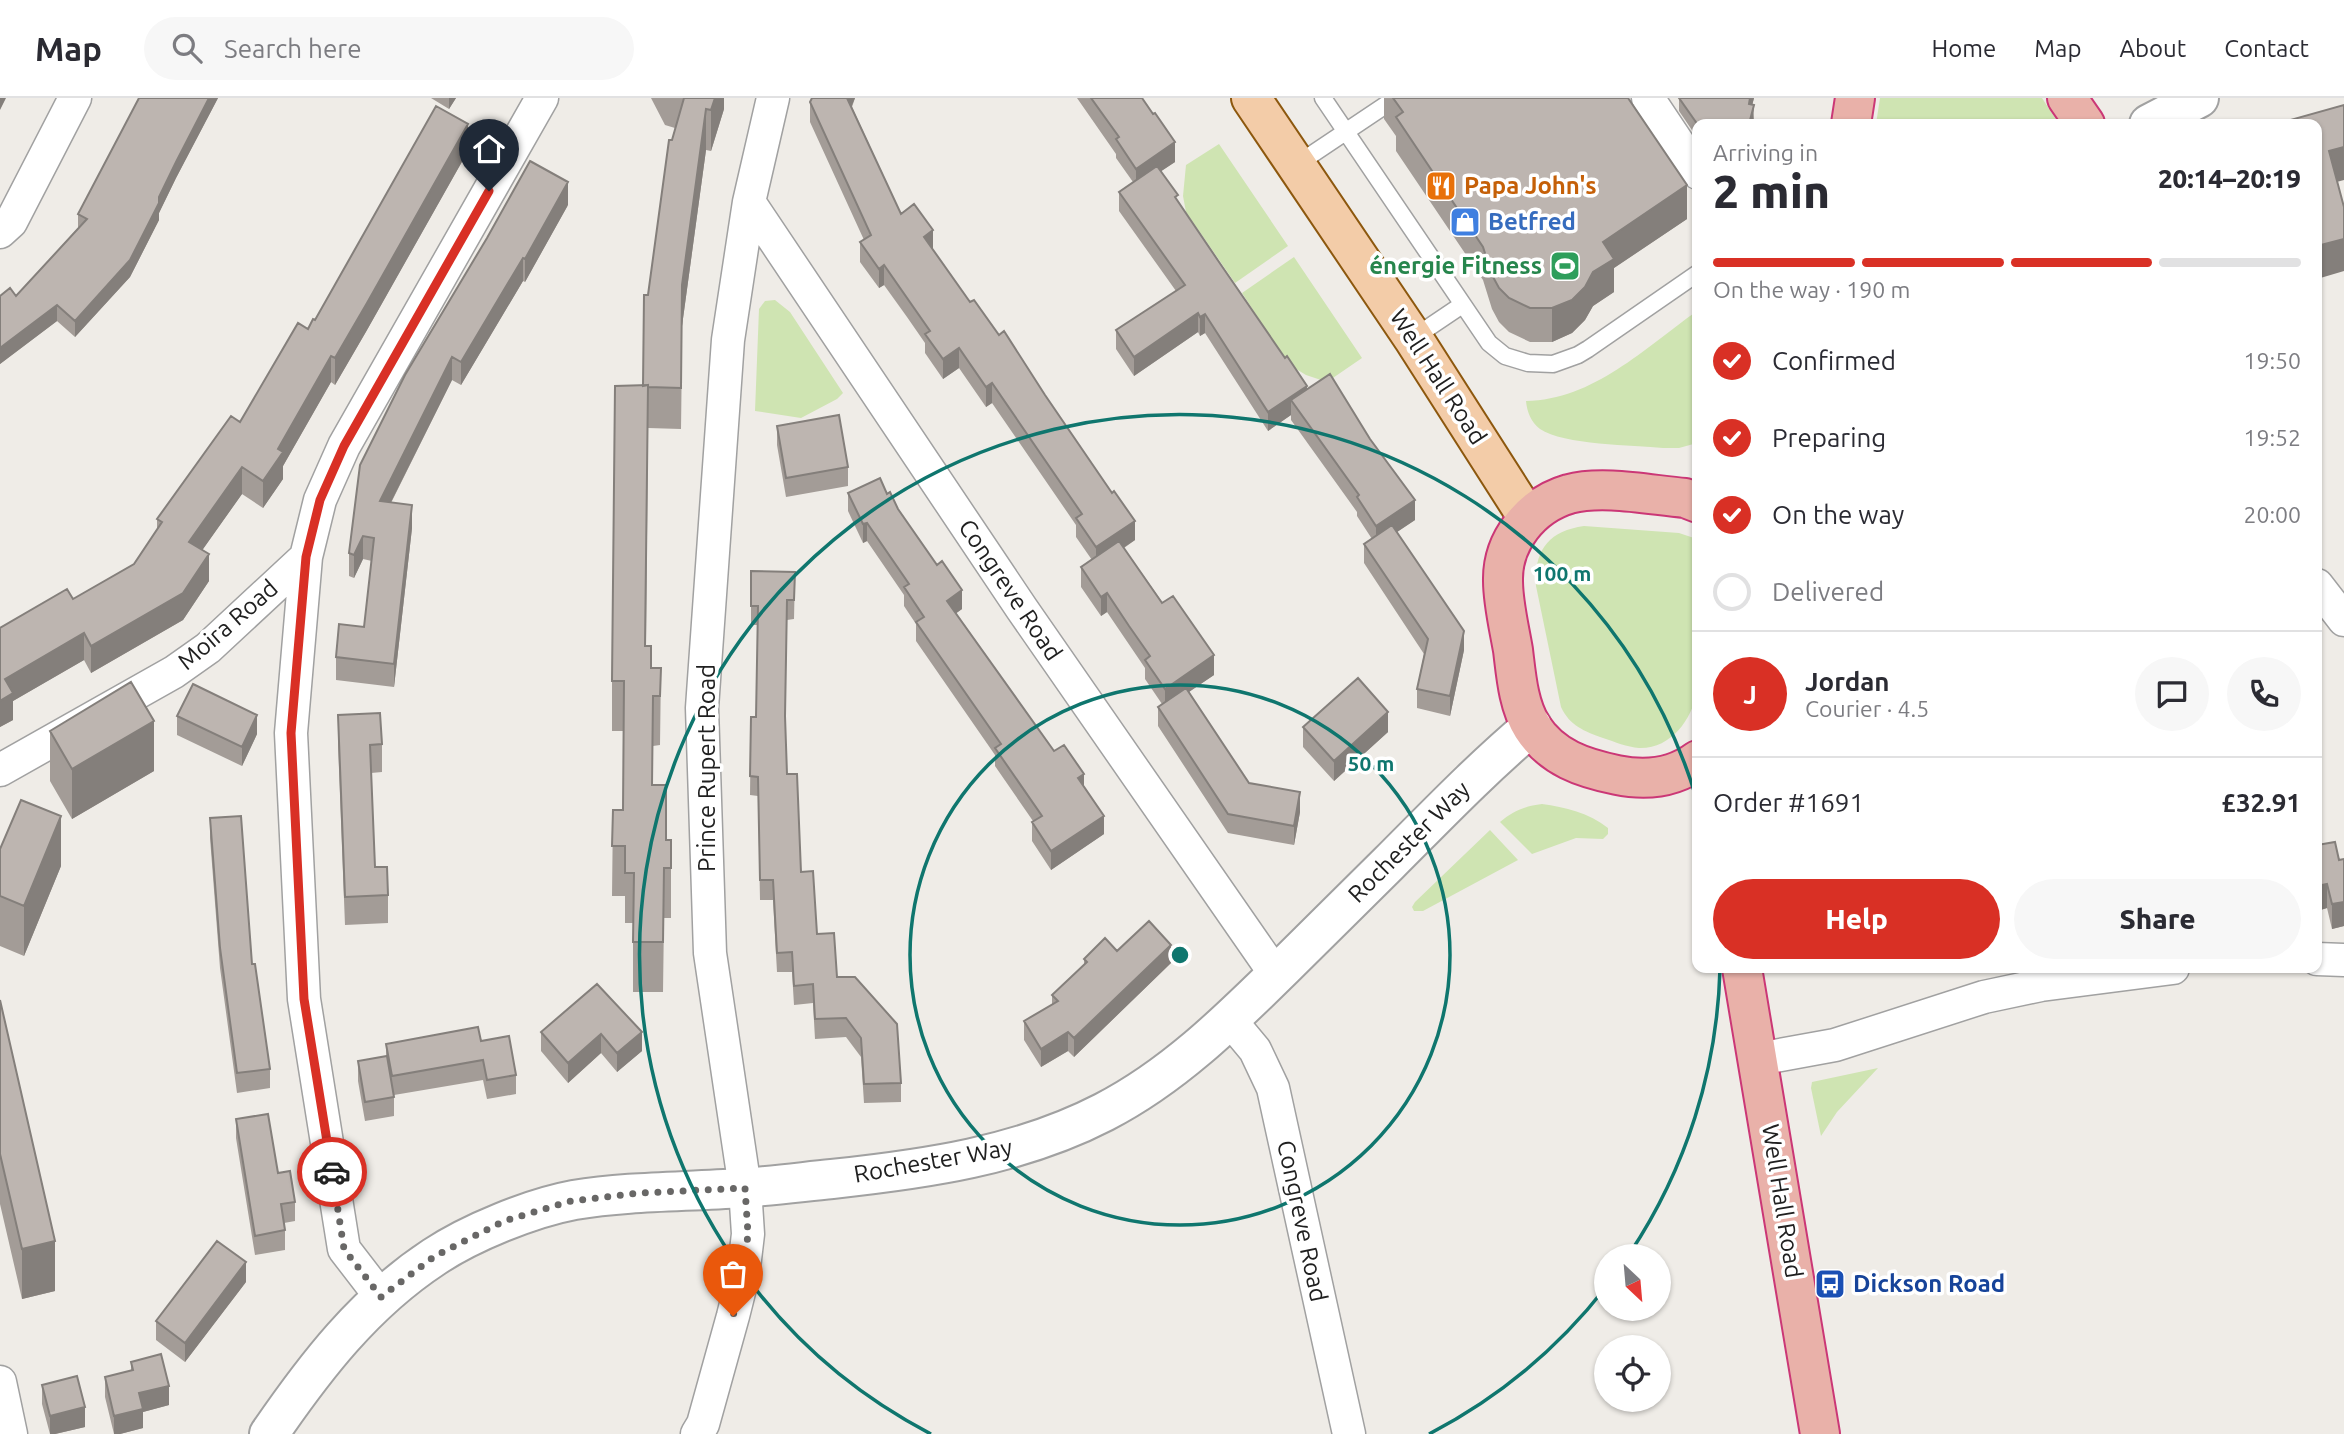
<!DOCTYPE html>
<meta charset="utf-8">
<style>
:root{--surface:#fff;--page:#f7f7f7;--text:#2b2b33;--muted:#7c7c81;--line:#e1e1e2;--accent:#d93025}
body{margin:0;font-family:Ubuntu,sans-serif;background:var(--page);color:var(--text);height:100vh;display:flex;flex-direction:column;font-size:26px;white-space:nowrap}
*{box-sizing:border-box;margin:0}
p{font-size:23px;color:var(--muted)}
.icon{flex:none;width:38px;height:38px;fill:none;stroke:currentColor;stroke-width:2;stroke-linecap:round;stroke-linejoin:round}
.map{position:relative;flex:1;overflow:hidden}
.sheet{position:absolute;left:1692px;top:21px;width:630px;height:854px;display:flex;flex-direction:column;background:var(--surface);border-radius:14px;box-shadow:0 2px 5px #0004}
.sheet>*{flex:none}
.needle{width:46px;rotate:154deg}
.fabs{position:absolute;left:1594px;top:1146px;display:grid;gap:14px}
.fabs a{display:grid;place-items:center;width:77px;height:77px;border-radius:50%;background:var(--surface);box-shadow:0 2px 5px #0004;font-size:35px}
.pin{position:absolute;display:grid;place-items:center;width:60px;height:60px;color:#fff;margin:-72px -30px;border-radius:50% 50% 50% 0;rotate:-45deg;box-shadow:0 0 7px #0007}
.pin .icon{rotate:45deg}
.courier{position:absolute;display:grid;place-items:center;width:70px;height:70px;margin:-35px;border:5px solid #d93025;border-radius:50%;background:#fff;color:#222;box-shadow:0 2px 9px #0007}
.overview em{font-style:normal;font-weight:800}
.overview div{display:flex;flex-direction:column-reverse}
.overview{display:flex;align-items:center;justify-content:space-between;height:119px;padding:0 21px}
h1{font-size:46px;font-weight:800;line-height:52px}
.bar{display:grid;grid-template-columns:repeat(4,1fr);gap:10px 7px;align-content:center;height:84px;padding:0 21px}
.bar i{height:9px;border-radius:5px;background:var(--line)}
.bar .active{background:var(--accent)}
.bar p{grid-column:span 4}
.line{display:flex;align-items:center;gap:18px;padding:0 21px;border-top:2px solid var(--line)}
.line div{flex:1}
.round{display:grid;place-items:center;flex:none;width:74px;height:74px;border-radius:37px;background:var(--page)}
ol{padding:0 21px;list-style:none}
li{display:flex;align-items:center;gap:21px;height:77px}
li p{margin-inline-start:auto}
li .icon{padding:7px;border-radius:50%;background:var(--accent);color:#fff;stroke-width:4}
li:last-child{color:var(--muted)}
li i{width:38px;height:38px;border:4px solid var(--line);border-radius:50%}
.primary-button{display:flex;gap:14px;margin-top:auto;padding:14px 21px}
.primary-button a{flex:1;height:80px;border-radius:42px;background:var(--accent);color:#fff;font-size:28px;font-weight:800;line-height:80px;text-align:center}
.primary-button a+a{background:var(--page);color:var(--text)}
header{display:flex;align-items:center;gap:42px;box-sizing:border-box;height:98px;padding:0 35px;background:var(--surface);border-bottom:2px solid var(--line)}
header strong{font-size:33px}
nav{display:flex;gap:38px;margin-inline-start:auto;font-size:24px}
.search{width:490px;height:63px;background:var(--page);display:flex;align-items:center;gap:18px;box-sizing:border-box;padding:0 24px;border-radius:38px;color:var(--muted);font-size:26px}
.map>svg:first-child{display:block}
.grass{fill:#cfe4b2}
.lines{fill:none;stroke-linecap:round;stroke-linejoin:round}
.service-casing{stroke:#a1a1a1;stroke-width:19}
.minor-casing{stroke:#a1a1a1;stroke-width:35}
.tertiary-casing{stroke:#a1a1a1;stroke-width:42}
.primary-casing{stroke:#8d580e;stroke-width:42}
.trunk-casing{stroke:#cb3776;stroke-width:42}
.service{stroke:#fff;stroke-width:16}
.minor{stroke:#fff;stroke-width:32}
.tertiary{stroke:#fff;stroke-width:38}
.primary{stroke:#f3cca8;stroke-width:38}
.trunk{stroke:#e9b1a9;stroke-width:38}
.wall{fill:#a39c97}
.shaded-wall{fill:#847f7b}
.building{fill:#bdb5b0;stroke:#847f7b;stroke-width:2}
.done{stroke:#686766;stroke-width:7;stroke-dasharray:0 12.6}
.route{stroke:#d93025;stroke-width:9}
.ring{fill:none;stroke:#0f766e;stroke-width:3.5}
.labels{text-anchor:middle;stroke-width:7;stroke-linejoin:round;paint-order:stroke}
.food-label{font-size:24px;font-weight:bold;fill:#c56008;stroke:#fff;text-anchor:start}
.shop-label{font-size:24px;font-weight:bold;fill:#366cbe;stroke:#fff;text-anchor:start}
.leisure-label{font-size:24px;font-weight:bold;fill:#27864d;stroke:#fff;text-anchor:end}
.street-label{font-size:24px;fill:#202020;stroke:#fff}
.transit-label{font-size:24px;font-weight:bold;fill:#164399;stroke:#fff;text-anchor:start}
.centre{fill:#0f766e;stroke:#fff;stroke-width:3.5}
.ring-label{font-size:21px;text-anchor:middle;font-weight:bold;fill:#0f766e;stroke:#fff;stroke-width:7;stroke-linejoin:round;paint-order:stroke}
</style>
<header>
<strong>Map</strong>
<div class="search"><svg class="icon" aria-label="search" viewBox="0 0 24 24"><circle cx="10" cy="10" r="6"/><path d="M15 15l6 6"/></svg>Search here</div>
<nav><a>Home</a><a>Map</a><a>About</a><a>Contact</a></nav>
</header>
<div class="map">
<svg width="2344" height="1336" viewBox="0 0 2344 1336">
<rect width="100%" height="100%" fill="#efece7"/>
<path class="grass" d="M1880 0H2042L2057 23 2055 26H1876Z
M1219 46 1288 148 1235 185 1186 114 1183 98 1186 67Z
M1294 159 1362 260 1327 284 1306 277 1288 266 1242 195Z
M775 202 790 214 843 295 837 301 801 320 755 313 759 211 765 203Z
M1697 213V345L1679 350H1663C1634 347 1563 347 1540 331 1531 324 1527 314 1526 303 1593 302 1645 250 1697 213Z
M1584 428 1679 435 1697 441V595C1691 622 1671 651 1639 650 1627 649 1615 644 1603 640 1584 633 1570 628 1561 609L1536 488C1534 453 1548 433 1584 428Z
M1542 706C1565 709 1589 715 1608 730V736L1603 741 1576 740 1532 756 1500 724C1513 713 1525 708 1542 706Z
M1490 732 1518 762 1423 813H1414L1412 809 1415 804Z
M1878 970 1837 1014 1821 1038 1811 990 1812 984Z"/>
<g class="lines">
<g class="service-casing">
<path id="service" d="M1323 0 1489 245 1505 258 1528 265 1553 266 1578 257 1588 251 1698 175
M1296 67 1396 0
M1413 240 1462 207"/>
</g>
<g class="minor-casing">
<path id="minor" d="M1648 0 1698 75
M749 104 1022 511 1276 877
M0 134 11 124 75 0
M2317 487 2344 522
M0 672 174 574 208 550 306 459
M2317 861 2344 862
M1230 922 1255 952 1273 990 1349 1336
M1758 961 1835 947 1984 899 2041 887 2173 870
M381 1199 344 1151 304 901 291 635 306 459 320 402 344 348 542 0
M0 1284 11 1336
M697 1336 703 1326 733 1218 743 1178 748 1136 745 1090 710 855 702 610 728 242 749 104 773 0"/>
</g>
<g class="tertiary-casing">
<path id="tertiary" d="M2149 26 2199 0
M269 1336C315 1269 364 1205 434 1159 470 1135 531 1110 574 1102 629 1093 685 1094 741 1090 771 1088 802 1084 832 1081 925 1071 1019 1058 1104 1014 1174 978 1230 922 1286 867 1320 833 1355 799 1389 765 1436 718 1481 671 1532 628"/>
</g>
<g class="primary-casing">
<path id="primary" d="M1251 0 1413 240 1528 420"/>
</g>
<g class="trunk-casing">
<path id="trunk" d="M2067 0 2085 26
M1851 26 1855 0
M1698 405 1685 400C1650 397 1603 387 1569 396 1531 407 1502 443 1503 483 1503 505 1509 529 1513 552 1516 576 1518 607 1532 629 1552 660 1583 670 1617 677 1646 683 1674 680 1698 662
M1742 870 1820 1336"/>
</g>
<use href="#service" class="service"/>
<use href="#minor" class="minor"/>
<use href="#tertiary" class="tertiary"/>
<use href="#primary" class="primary"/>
<use href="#trunk" class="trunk"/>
</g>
<path class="wall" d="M139 0H218L176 80 159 115V122L130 179 75 239 57 223 0 266V198H16L78 130V116Z
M431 0H456L449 11Z
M651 0H724V11L711 53 706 52 682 228 681 331 648 330 646 548 651 570H661L660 647 653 648V687L666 742H671V820H664L663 894H633V825H625V798H612L613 712H623L624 633H612V583L643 288 648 197 672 42 675 30 665 27Z
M812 0H855L852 9 901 116 933 152 1135 442 1124 450 1214 577 1189 594 1249 685 1300 714 1294 747 1228 735 1158 628V609L1162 606 1145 581V570L1107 514 1101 518 1081 489V469L1092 462 1076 439V427L992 305 986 309 959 270 943 281 925 255V245L907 219 884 187 879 190 860 164V144L864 142 810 24V4Z
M1077 0H1142L1175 64 1161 73 1178 103 1307 292 1415 422 1397 434 1464 552 1450 618 1417 610V591L1424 556 1364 465V446L1372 441 1357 418V414L1291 322V317L1268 333 1205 235 1200 238 1198 234 1134 278 1116 251V232L1176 193 1119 113V94L1133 84 1116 60V56Z
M1384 0H1628L1687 121 1614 170V194L1593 208 1585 222 1572 235 1552 244H1530L1509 234 1499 224 1492 211 1483 182 1396 53V38L1384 21Z
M1679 0H1754L1752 7 1754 21 1753 26H1698V41L1679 13Z
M468 53 367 232 335 287 331 284 283 368V381L263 410 242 396 202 452 209 483 183 522 91 575 84 562 13 603V622L0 629V530L73 501 134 466 157 432V421L240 324 315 222Z
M568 107 525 184 523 183 461 287 452 282 391 405 412 430 394 589 336 582V559L364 529 372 463 363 461 354 480 349 478V455L405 277Z
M777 328 848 369V388L786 399 777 347Z
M848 395 887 396 898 411 962 511 956 515 1054 653 1084 688 1104 736 1051 772 1032 743V724L1033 723 995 668V657L916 543V526L904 508V497L867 443 863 445 848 413Z
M751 473 795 474 794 521 787 522 785 624 787 676 801 774 817 836 837 879 901 985V1004L864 1005 861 959 846 939 815 941 813 905 794 907 792 874H777L773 802H760L758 698 750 697 751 619H756L758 527H751Z
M338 617 382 646V674L371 675 375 769 388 797V825L345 827 338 646Z
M177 618 257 636 242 668 177 637Z
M1303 629 1388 634 1334 683 1303 649Z
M50 633 154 673 72 721 50 683Z
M210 720 270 971V990L237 995 220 870 210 740Z
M2317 747 2339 762 2344 761V828L2332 831 2327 810 2317 813Z
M0 751 61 768 24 858 0 848Z
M1117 853 1171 865 1074 959 1068 953 1041 969 1024 942V923L1052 907V897L1084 868V861Z
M597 886 642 953 617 974 601 955 568 985 541 953V934Z
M0 902 55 1193 22 1201 0 1106Z
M481 943 516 977V996L487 1001 483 982 394 997V1018L365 1023 358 983V963L386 958V946Z
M236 1021 278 1075 295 1104V1123L284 1125 285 1132V1152L255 1157 236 1040Z
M246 1184 185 1264 156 1242V1223Z
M131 1264 169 1307 143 1314V1330L120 1336H114L105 1299V1279L131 1273Z
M42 1287 85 1329 55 1336H50L42 1306Z"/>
<path class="shaded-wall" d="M0 0H6L0 12Z
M209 0H218L176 80 159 115V122L130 179 75 239V223L159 99 176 64Z
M449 0H456L449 11Z
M715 0H724V11L711 53V12Z
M847 0H855L847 19Z
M1750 0H1754L1749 20V6Z
M1754 7 1753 26H1749Z
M706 11V52L682 228 681 331 682 187Z
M468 26V53L367 232 335 287V260Z
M1175 44V64L1136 90V71Z
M2344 49V82L2329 86V53Z
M568 84V107L525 184V161Z
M1687 87V121L1614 170V194L1593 208 1585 222 1572 235 1552 244V210L1603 144Z
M933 132V152L924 139Z
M2344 141V173L2317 181V148Z
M523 160V183L461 287V264Z
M884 167V187L879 190V171Z
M57 207V223L0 266V250Z
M1198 215V234L1134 278V259Z
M1205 216V235L1200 238V219Z
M959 250V270L943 281V261Z
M331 258V284L283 368V381L263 410V383L278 351Z
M452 259V282L380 426V403Z
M992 285V305L986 309V289Z
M1307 288V307L1291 302V317L1268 333V314Z
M242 369V396L189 471V444Z
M1415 402V422L1376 448V428Z
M412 407V430L394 589V566Z
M1135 423V442L1096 468V449Z
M867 425V443L863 445V426Z
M363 438V461L354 480V457Z
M209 456V483L183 522 91 575V548Z
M962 492V511L947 522V503Z
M1107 495V514L1101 518V499Z
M1464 533V552L1450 618V598Z
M84 535V562L13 603V622L0 629V603L5 581Z
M1214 557V577L1165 610V591Z
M1388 614V634L1334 683V663Z
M257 617V636L242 668V649Z
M154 623V673L72 721V671Z
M1084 676V694L1078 680Z
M1300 694V714L1294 747V728Z
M61 718V768L24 858V808Z
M1104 718V736L1051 772V753Z
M2327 786V810L2317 813V788Z
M2344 804V828L2332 831V806Z
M1171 847V865L1074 959V940Z
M642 934V953L617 974V955Z
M1068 934V953L1041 969V951Z
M601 936V955L568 985V965Z
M55 1143V1193L22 1201V1151Z
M246 1164V1184L185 1264V1245Z
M169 1288V1307L143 1314V1330L120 1336H114V1318L139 1295Z
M85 1309V1329L55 1336H50V1318Z"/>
<path class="building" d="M139 0H209L176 64 159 99V105L130 162 75 223 57 207 0 250V198L10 190 16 198 87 121 78 116Z
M684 0H715L711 12 706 11 682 187 681 290 648 289V287L643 288 644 197H648L669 42H672Z
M812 0H847L901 116 914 106 933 132 924 139 970 204 974 202 999 237 1004 233 1045 297 1112 395 1114 393 1135 423 1096 449 1076 420 1082 416 992 285 986 289 959 250 943 261 925 236 930 233 884 167 879 171 860 144 871 137 810 4Z
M1091 0H1142L1153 16 1155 15 1175 44 1136 71 1116 41 1119 39Z
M1393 0H1628L1687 87 1603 144 1614 161 1593 174 1585 189 1572 202 1552 210H1530L1509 200 1499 190 1492 177 1483 149 1396 19 1403 14Z
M1679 0H1750L1749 6 1754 7 1749 26 1698 27Z
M2344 7V49L2329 53 2344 109V141L2317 148V26H2284L2283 24Z
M436 8 468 26 367 205 335 260 331 258 278 351 283 354 263 383 242 369 189 444 209 456 183 495 91 548 84 535 5 581 13 595 0 603V530L67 491 73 501 134 466 162 424 157 421 231 318 240 324 298 225 308 231 313 221 315 222Z
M530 63 568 84 525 161 523 160 461 264 452 259 380 403 412 407 394 566 336 559 339 526 364 529 374 440 363 438 354 457 349 455 360 367 405 277 487 140Z
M1157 68 1178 97 1175 99 1219 164 1285 260 1287 258 1307 288 1268 314 1205 216 1200 219 1198 215 1134 259 1116 232 1185 187 1119 94Z
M1330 276 1370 341 1415 402 1376 428 1357 399 1359 397 1291 302Z
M648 287 645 548H651V570H661L660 598H653L652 687H666V742H671V770H664L663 844H633L634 775H625V748H612L613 712H623L624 583H612L615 288Z
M839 317 848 369 786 380 777 328Z
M880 380 887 396 890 394 898 411 937 467 942 463 962 492 947 503 1054 653 1064 647 1084 676 1078 680 1104 718 1051 753 1032 724 1042 718 995 650 1001 646 916 524 924 519 904 489 909 486 867 425 863 426 848 395Z
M1392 427 1464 533 1450 598 1417 591 1428 541 1364 446Z
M1119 443 1162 505 1173 498 1214 557 1165 591 1145 562 1150 558 1129 528 1107 495 1101 499 1081 469Z
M751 473 795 474 794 502H787L785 618 787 676H797L801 774 813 773 817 836 834 835 837 879H855L897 926 901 985 864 986 861 940 846 920 815 921 813 886 794 888 792 854 777 855 773 782H760L758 679 750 678 751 619H756L758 508H751Z
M1358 580 1388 614 1334 663 1303 629Z
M131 584 154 623 72 671 50 633Z
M193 586 257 617 242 649 177 618Z
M1186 590 1249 685 1300 694 1294 728 1228 716 1158 609Z
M380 615 382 646 370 647 375 769H387L388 797 345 799 338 617Z
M21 702 61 718 24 808 0 798V751Z
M241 718 252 866H255L270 971 237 975 220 850 210 720Z
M2335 744 2339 762 2344 761V804L2332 806 2327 786 2317 788V747Z
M1149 823 1171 847 1074 940 1068 934 1041 951 1024 923 1058 903 1052 897 1087 864 1084 861 1105 840 1117 853Z
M597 886 642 934 617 955 601 936 568 965 541 934Z
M0 902 55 1143 22 1151 0 1056Z
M478 929 481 943 509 938 516 977 487 982 483 962 392 978 386 946Z
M387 958 394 999 365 1004 358 963Z
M268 1016 278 1075 290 1073 295 1104 281 1106 285 1132 255 1138 236 1021Z
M217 1143 246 1164 185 1245 156 1223Z
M161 1256 169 1288 139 1295 143 1311 114 1318 105 1279 133 1272 131 1264Z
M77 1278 85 1309 50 1318 42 1287Z"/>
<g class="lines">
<path class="done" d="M332 1074 344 1151 381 1199 435 1158 504 1123 571 1103 640 1095 745 1090 748 1136 743 1178 733 1218"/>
<path class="route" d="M332 1074 304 901 291 635 306 459 320 402 344 348 489 93"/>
</g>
<g class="ring">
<circle cx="1180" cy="857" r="270"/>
<path d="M1720 871A540 540 0 0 1 1630 1155M1606 1189A540 540 0 0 1 1429 1336M931 1336A540 540 0 1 1 1696 699"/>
</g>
<defs>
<g id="restaurant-square" transform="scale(1.575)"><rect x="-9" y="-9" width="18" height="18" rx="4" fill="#e8710a" stroke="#fff"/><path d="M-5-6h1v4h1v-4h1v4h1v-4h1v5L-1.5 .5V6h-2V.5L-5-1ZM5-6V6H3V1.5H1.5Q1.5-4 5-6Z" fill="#fff"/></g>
<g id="shop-square" transform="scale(1.575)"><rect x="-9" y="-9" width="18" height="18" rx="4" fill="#3f7fe0" stroke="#fff"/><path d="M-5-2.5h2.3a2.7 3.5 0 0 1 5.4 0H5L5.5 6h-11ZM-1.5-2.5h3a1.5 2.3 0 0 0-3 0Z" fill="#fff"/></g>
<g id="stadium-square" transform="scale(1.575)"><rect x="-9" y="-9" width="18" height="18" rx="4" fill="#2e9e5b" stroke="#fff"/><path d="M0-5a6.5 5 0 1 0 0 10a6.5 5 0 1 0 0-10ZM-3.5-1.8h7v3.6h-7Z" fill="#fff"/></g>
<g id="bus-square" transform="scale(1.575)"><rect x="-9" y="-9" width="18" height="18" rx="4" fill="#1a4fb4" stroke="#fff"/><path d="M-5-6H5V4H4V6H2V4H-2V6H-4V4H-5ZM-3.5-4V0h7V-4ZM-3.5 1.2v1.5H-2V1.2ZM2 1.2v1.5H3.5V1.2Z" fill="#fff"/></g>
</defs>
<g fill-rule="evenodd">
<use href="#restaurant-square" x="1441" y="88"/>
<use href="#shop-square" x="1465" y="124"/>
<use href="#stadium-square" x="1565" y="168"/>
<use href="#bus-square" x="1830" y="1186"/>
</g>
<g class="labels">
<g class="food-label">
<text x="1464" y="96">Papa John's</text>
</g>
<g class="shop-label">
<text x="1488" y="132">Betfred</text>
</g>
<g class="leisure-label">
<text x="1542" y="176">énergie Fitness</text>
</g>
<g class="street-label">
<text transform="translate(1438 279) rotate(57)" y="8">Well Hall Road</text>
<text transform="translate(1010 492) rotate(56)" y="8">Congreve Road</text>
<text transform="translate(228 527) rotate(-41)" y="8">Moira Road</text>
<text transform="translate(707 670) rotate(-90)" y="8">Prince Rupert Road</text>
<text transform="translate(1409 744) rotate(-45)" y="8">Rochester Way</text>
<text transform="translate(933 1063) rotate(-10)" y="8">Rochester Way</text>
<text transform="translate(1782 1103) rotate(81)" y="8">Well Hall Road</text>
<text transform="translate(1302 1123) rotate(78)" y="8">Congreve Road</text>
</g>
<g class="transit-label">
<text x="1853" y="1194">Dickson Road</text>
</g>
</g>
<circle cx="1180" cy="857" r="10" class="centre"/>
<g class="ring-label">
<text x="1562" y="483">100 m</text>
<text x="1371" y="673">50 m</text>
</g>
</svg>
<div class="fabs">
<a><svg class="needle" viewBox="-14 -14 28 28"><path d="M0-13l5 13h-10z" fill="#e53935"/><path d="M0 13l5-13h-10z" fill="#7c7c81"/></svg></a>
<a><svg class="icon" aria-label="locate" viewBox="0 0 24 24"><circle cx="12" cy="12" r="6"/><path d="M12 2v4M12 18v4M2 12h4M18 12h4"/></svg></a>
</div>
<div class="pin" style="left:733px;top:1218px;background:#ea580c"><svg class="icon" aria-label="bag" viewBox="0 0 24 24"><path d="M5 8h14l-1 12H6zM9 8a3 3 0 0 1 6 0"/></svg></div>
<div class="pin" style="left:489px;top:93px;background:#1f2937"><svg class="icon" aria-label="home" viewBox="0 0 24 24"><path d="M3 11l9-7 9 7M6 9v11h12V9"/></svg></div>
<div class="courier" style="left:332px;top:1074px"><svg class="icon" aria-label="car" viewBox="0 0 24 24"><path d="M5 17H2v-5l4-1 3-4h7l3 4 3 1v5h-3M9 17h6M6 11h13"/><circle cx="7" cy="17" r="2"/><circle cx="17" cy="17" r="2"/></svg></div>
<section class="sheet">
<div class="overview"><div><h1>2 min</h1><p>Arriving in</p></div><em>20:14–20:19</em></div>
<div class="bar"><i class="active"></i><i class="active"></i><i class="active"></i><i></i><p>On the way · 190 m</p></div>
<ol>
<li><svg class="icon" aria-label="check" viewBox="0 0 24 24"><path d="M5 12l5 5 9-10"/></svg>Confirmed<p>19:50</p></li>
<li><svg class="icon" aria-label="check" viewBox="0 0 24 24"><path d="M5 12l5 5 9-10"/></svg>Preparing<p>19:52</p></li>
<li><svg class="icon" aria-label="check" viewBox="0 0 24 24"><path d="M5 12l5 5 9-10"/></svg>On the way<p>20:00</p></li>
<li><i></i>Delivered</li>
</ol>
<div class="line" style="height:126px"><b class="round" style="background:var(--accent);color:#fff">J</b><div><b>Jordan</b><p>Courier · 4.5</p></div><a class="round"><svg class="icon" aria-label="chat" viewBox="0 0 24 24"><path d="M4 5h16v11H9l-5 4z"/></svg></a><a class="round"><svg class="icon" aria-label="phone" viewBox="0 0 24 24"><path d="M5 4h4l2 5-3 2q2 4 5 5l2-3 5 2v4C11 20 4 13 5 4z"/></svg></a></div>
<div class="line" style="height:91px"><div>Order #1691</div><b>£32.91</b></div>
<div class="primary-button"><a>Help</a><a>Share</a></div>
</section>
</div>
